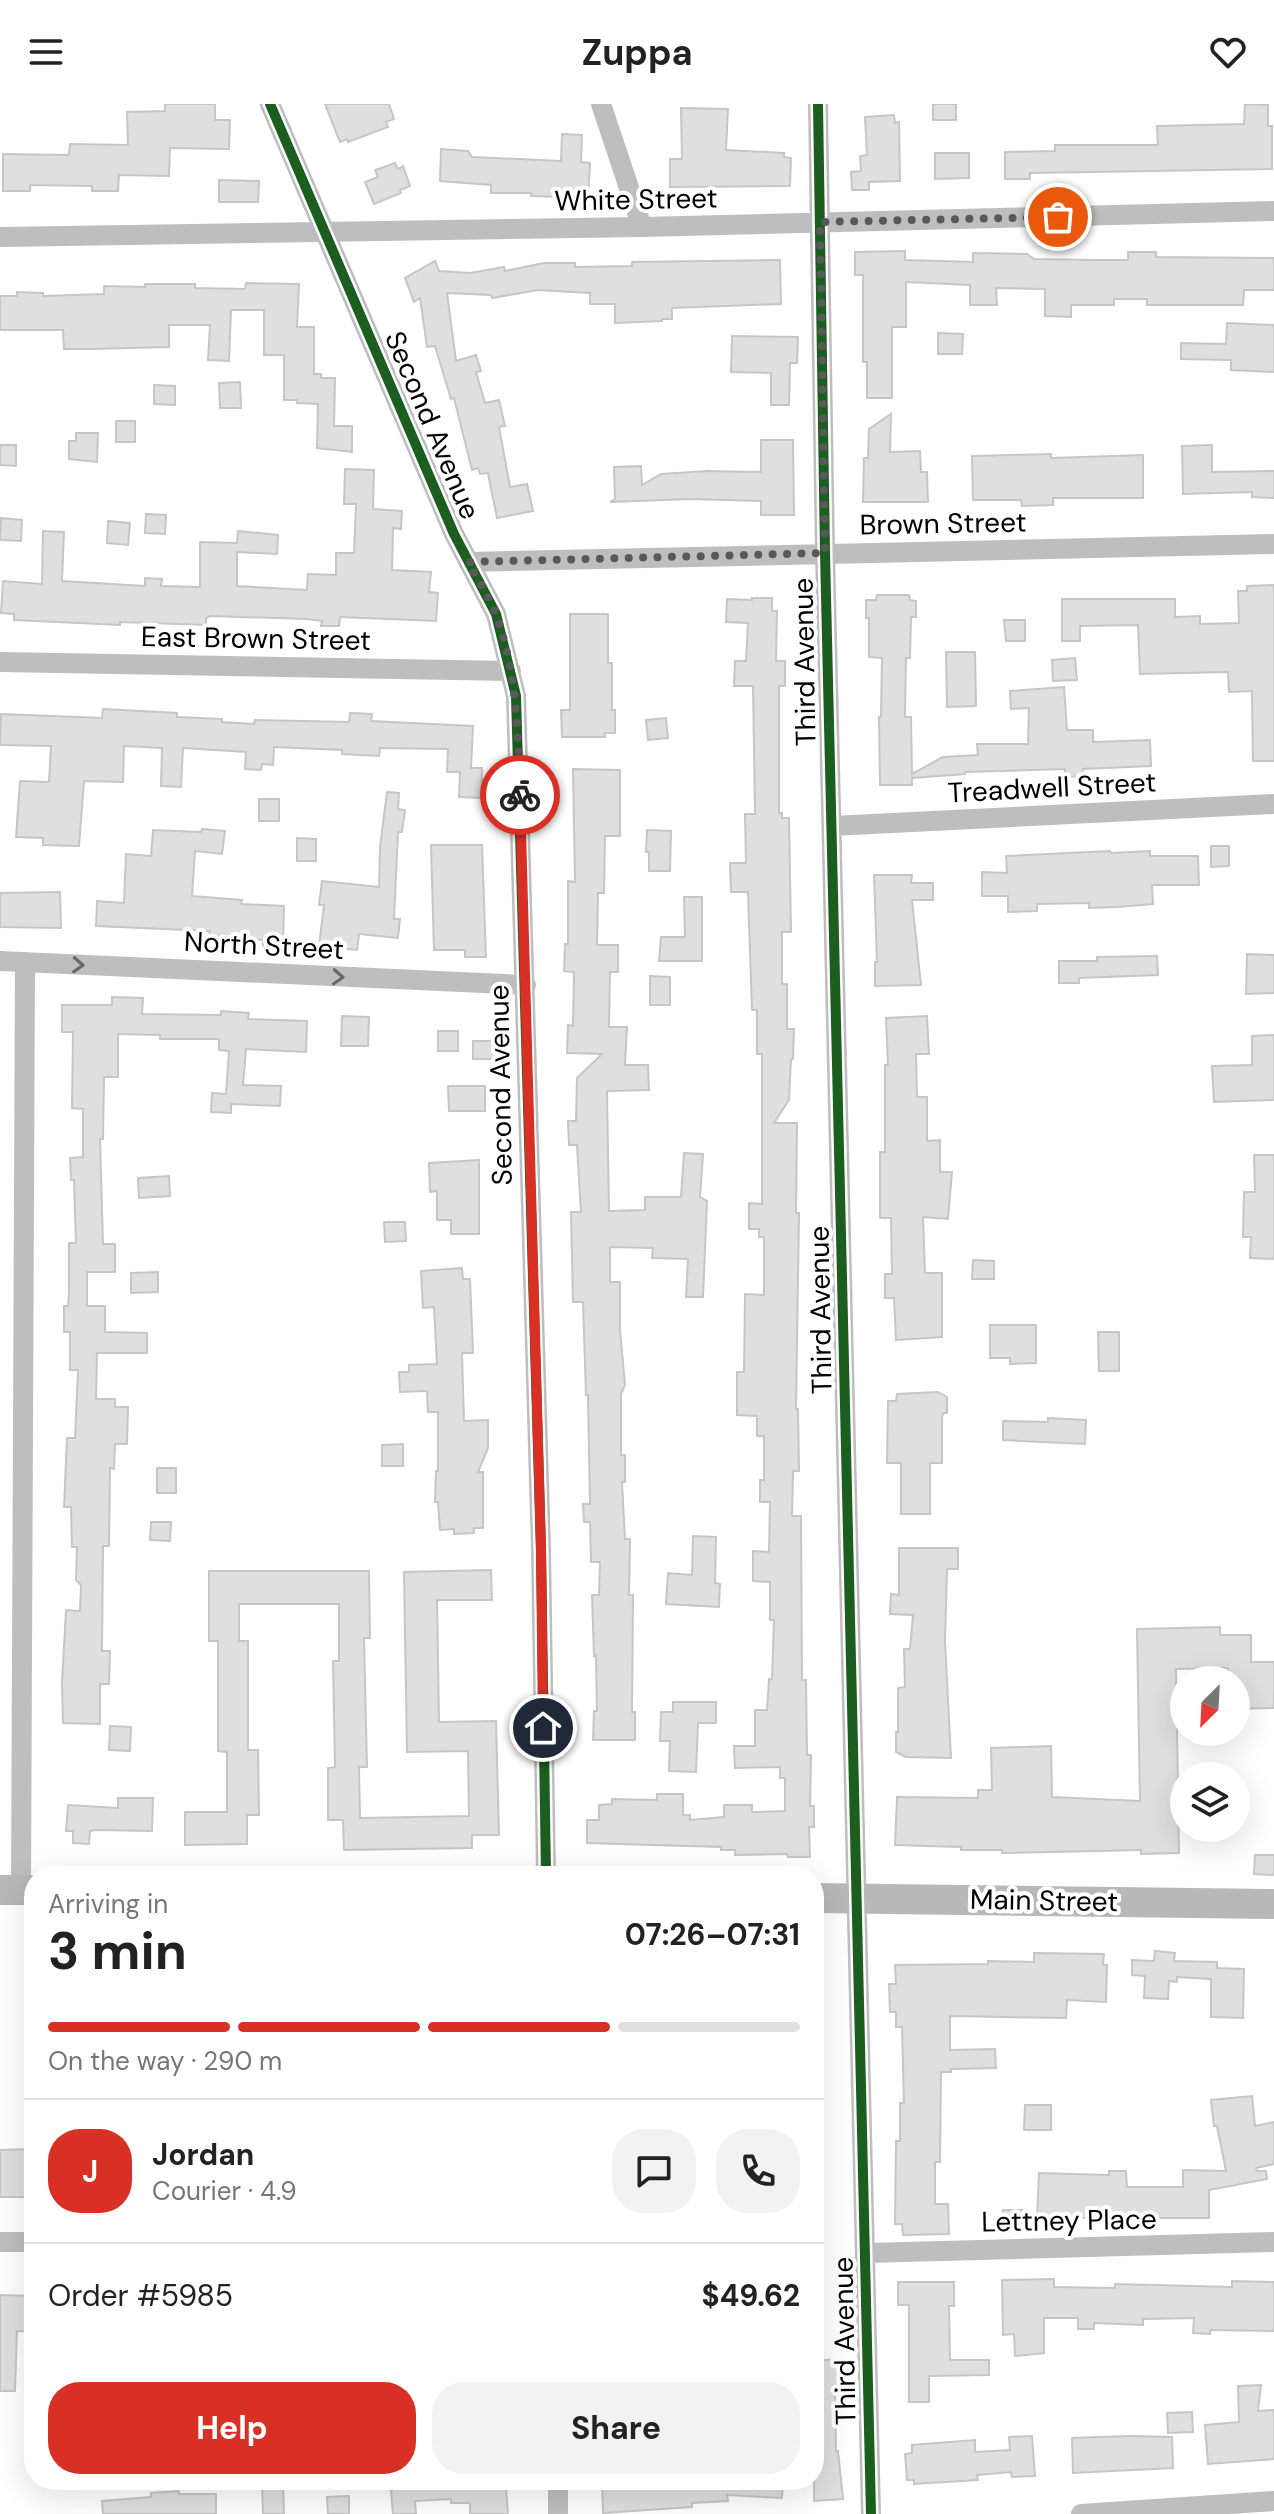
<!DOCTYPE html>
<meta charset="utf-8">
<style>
:root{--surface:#fff;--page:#f2f2f2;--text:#222;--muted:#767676;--line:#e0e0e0;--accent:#d93025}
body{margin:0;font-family:"DM Sans",sans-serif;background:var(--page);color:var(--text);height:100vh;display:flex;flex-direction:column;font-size:30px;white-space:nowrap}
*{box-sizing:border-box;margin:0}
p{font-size:26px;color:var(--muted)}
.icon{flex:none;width:44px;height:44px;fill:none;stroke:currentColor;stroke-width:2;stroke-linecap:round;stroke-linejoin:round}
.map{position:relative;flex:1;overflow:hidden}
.panel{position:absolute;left:24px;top:1762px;width:800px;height:624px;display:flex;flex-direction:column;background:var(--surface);border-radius:32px;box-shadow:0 8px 32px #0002}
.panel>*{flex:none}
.needle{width:52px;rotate:204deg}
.tools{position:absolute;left:1170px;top:1562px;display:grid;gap:16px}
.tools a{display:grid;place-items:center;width:80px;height:80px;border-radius:50%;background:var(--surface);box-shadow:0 8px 32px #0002;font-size:40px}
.pin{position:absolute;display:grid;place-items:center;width:68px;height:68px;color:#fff;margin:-34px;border:4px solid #fff;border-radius:50%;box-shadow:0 2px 8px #0007}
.courier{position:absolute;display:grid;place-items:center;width:80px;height:80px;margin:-40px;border:6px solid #d93025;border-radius:50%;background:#fff;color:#222;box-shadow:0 2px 10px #0007}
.headline em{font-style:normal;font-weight:700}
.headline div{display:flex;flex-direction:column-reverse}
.headline{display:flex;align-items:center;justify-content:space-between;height:136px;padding:0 24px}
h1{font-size:52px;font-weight:700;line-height:60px}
.bar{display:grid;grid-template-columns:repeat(4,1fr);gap:12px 8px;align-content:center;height:96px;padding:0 24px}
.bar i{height:10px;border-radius:6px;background:var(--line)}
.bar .selected{background:var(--accent)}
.bar p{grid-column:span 4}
.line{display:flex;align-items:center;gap:20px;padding:0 24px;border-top:2px solid var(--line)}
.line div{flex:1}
.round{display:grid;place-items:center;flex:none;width:84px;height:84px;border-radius:32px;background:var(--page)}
.action{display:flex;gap:16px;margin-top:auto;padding:16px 24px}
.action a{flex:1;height:92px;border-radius:32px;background:var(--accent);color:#fff;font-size:32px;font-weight:700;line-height:92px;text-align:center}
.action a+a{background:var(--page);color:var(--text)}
header{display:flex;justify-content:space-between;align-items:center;height:104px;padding:0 24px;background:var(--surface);font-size:36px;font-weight:700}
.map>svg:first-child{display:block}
.building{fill:#dfdfdf;stroke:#c6c6c6;stroke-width:2}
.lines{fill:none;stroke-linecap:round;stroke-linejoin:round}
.street{stroke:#bebebe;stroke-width:20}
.secondary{stroke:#b8b8b8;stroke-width:30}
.cycleway-casing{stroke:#fff;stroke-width:15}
.cycleway{stroke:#1b5e20;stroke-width:10}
.oneway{stroke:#686868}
.done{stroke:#595959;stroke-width:8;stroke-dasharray:0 14.4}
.route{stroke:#d93025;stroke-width:10}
.labels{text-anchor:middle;stroke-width:8;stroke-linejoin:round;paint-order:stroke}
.street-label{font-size:28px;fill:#000;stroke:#fff}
</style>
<header><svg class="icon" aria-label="menu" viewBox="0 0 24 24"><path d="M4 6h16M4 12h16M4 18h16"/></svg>Zuppa<svg class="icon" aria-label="heart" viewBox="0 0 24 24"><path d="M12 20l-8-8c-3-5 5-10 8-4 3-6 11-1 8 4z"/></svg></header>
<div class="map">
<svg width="1274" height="2410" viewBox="0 0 1274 2410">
<rect width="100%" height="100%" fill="#fff"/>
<path class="building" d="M165 0H215V16H230L229 45 170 44 169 72 119 71 118 87H92V82L30 81V87H3V50L69 51 70 40 128 41 127 8 165 7Z
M325 0H389L394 15 386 18 388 23 348 38 347 35 340 38Z
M933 0H956V16H933Z
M1245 0 1268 1V22H1272V65L1030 69V75H1005V48L1055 47V41H1158L1157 22 1244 20Z
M681 4 728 5 726 46 784 49V53L791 54 790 82 670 83V55H682Z
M894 11 895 19 899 18 900 77 869 78V86H852L851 68 861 67 860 52 867 51 865 13Z
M562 30 582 31 581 58 590 59 588 94 531 92V89H491V81L440 77 441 45 468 47 472 53 561 57Z
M935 49H969V74L935 75Z
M395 59 398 65 403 62 410 82 400 86 401 89 374 100 365 78 378 73 375 66Z
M219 76 259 77 258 98H219Z
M905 147V156L973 158V149L1027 150 1034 155 1095 156H1128V148H1156V153L1274 154V186H1244L1243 201H1147V195H1114V201H1071V213L1045 212V185L996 184 997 201H970V181L906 178V223H892V294H867V258H863V171H855V148Z
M780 156 781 200 672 204V215H662V217L615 219V200H590V189L538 186 492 194 491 191 447 189 456 257 476 251 481 267 476 268 485 299 499 296 505 322 499 323 510 383 527 380 533 407 497 414 488 369 480 370 478 364 472 366 454 294 451 295 435 242 427 243 420 194 414 198 405 174 435 157 439 167 470 169 504 163 505 167 544 159H575V163L632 162V158Z
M246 179 299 180 297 223H314V270H321V274H335L334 322H352V348L317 344 318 300 297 299V296H284V251H264V206H231L229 257 208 256 210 221H169V243L91 245H64L63 226H0V192H17V188L43 189V192L104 190V182L145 183V180H195V184L245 185Z
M1227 219 1274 221V268L1231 266V256L1181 255V239L1226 240Z
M938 229 963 230 962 250H938Z
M732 232 798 233 797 259H790L789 301H771V269L731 268Z
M240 278 241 304H220L219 279Z
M154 281 175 282V301L154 300Z
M891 310 890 348 920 347 921 368H927L928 398H863L864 354H868L869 325Z
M116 317H135V338H116Z
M76 329H98L97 358 69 355V337H76Z
M761 336H793L794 411H761V397L690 395 610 398 615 395 614 363 641 362 642 381 661 370 707 367 761 368Z
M0 341H16V362L0 361Z
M1212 341V368L1274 367V394L1252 393V388L1183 390 1182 342Z
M1051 350V354L1143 351V394H1053V401L1022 402 1021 396H973L972 352Z
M345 365 374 366 373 405 402 407 401 425 393 424 392 466 431 468 429 488 438 489 436 517 340 513 339 522H321L322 517 307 515 210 512 206 514V521L120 518V521L14 516V510L1 509 3 477 42 480 43 427 64 428 62 477 145 482V474L162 475 161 482 200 483V438L237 439 238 427 278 431 277 450 237 448V482L307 486 308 470 336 471V449H354L356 400H344Z
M146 410 166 411 165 430 145 429Z
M1 414 22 416 21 437 0 436Z
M108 417 130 419 128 441 107 439Z
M1274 481V657H1253L1252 587 1229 588 1228 568 1140 570 1138 521 1080 522V537H1062V495H1175V513L1200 512V520L1239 519 1238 487H1247V482Z
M877 491H909L910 496 916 497V513H911L910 554H906L905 613H911L912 670 943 653 978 651 977 640H1028L1029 604 1011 605 1010 587 1064 583 1067 626H1093V638L1150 636 1151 662 1083 665V672L1065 673V665L965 668V670L912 674V681H880L879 613H881L882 554 869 553V514H866V496H876Z
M752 494H772V507H777L776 557H785V582H779V709H782V714H789L791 828H782V880H787V925H794L793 955H791L789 996 774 1019H797L796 1109H799L796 1305H798L799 1367H793L792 1412H801L802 1576H806L807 1651H811L810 1702H814V1723H809L810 1753H788L787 1750 735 1751V1746H721V1743L587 1739V1716H599V1701L612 1700V1695L657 1696V1690H683V1711H690V1716L724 1713V1701H752V1708L785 1707V1674H780V1663L735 1664 734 1642H755V1606H767L769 1575H772L774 1516H770V1478L753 1477V1447L769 1448 770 1398H760V1376H764V1332H757V1312L737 1311V1268H744L745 1190 764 1191V1133H759V1125H749V1099L762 1100V950H757V906H752L748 788H731L730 759H746L745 710H755L753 582H734L735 557H746L748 519 726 518 727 495 752 496Z
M570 510H608V559H612V606H615V629H605V633H562L561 606H570Z
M1004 516H1025V537H1006Z
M946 548H975L976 602 947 603Z
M1075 554 1077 576 1053 577 1052 556Z
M103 605 177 609V613L222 615V618L254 620 255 616 349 618 350 609 372 610 371 617 473 622 471 664H482L481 694 459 693 460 668H447L448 645 380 644 379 652 342 650V646L274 643 273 661 262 660 261 666 245 665 246 648 183 644 181 683 161 682 162 644 124 642 123 678 84 677 79 742 43 741V734L16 733 20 677 49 678 51 642 0 641 1 610 102 614Z
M666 614 668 634 648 636 646 616Z
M573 665 620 666V732H605L604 789H598L597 841H618V868H610L609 923H627L625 961H648L649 986 607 987 609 1107 645 1106V1093H681L684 1049 703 1050 700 1093 707 1097 703 1193H686L688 1155 652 1154 653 1144 610 1143V1178H620V1226L625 1281 621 1290V1351H625V1378H622L625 1435H630L629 1491H633L632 1608H635V1636H593L594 1607H597L596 1552H594L592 1491H599L600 1458H591L590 1418H584L583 1400H590L588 1291H586L583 1198H573L571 1108H581L577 1041H569L568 1017H576L577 974 602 950 567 949 568 921 573 922 574 868 564 867 565 840H568V777L575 778Z
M387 688 399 689 398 705 405 706 402 728H398L394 815H400L398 834 359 830 357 846 319 842 324 801H319L322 777 379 783 380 743Z
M259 695H279V717H259Z
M202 725 225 727 222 750 195 747 192 792 242 796 241 800 284 802 283 842H263V836L209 831 210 827 96 822 97 797 124 799 126 750 151 752 153 726 201 728Z
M647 726 671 727 670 767H649V748H646Z
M297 734 316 735V757H297Z
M431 741H482L486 853H465V846H434Z
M1211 742H1229V762L1211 763Z
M1110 747 1111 749 1150 747V752H1198L1199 781H1152L1153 800 1117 803 1089 804V799L1037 800V807L1008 808V792H982V768L1007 769 1006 752Z
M874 771H912L911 779H933V796H912L921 881 875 882V858H877Z
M60 788 61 824 0 823V789Z
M684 793H702V857H659L661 833H685Z
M1247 850 1274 851V889L1246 890Z
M1157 852 1158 871 1079 874V879H1059V857H1097V853Z
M650 872 670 873V901H650Z
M112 893 143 894 142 910 221 911V907L249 909 248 915 307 917 306 948 246 945 243 981 281 982 280 1002 231 1000V1009L211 1008 212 989 226 990 229 947 219 946V935H160V931L118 930V973H104L103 1035H100L103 1140H115V1168H87V1202H105V1228L147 1229V1249H97L96 1295H115V1303H128L127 1340H115L114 1365 110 1364 109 1442H103L102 1547H110L109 1580H100V1620L63 1619 62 1579 66 1506 80 1507 81 1481 76 1476 77 1443H72L71 1403H64L67 1334H75L78 1266H70V1228H64V1202H68L69 1189V1139H76L74 1076H71L70 1054 83 1053V1005L72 1004 73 928H62V901H112Z
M342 912 369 913 368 942H341Z
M927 912 929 950H916L917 993H927V1037L940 1036V1068H952L948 1115 923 1113 925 1169H942V1233L896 1236 894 1194H885V1170H892L891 1114H880V1048H885V961H888L886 914Z
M438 927H458V947H438Z
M1274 931V996L1214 998 1212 962 1252 961V932Z
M473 937H497V955H473Z
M448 982H485V1007H449Z
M1254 1051H1274V1155L1250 1154 1251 1133H1243L1244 1088H1255Z
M479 1056V1130H451V1116H437V1087L430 1088 429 1059Z
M169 1072 170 1092 139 1094 138 1074Z
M384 1118H405L406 1137 385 1138Z
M973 1156 994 1157V1175H972Z
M462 1164 463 1175H470L473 1249H462L464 1317 488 1316V1344L478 1368H483V1424H474V1429L454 1430V1425L440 1426 438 1398H435L436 1367H438V1308H428L427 1287 400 1288 399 1268H409V1261L437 1260 434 1203 423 1204 421 1167Z
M158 1168V1188L131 1189V1169Z
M990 1221H1036V1259L1010 1260V1254H990Z
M1098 1228H1119V1267H1099Z
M938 1288 947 1293V1309H943L942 1314V1359H930V1410H901V1359H887L888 1297H896L897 1290Z
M1048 1314 1086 1316 1085 1340 1003 1336V1317L1048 1318Z
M403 1340V1362H382V1341Z
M157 1364H176V1389H157Z
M151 1418H171L170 1437 150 1436Z
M693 1432 716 1433 715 1479 720 1480 719 1503 666 1500 668 1469 692 1471Z
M899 1444H958V1465H947L945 1538 951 1654 906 1653 896 1648V1628H898V1584L905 1583 904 1545H910L913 1511 890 1510 891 1490 899 1491Z
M491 1466 492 1496H437L439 1618 496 1617 499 1731H472V1744L344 1746 343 1716H328V1664L335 1663 333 1557H339V1500H239V1537H248V1646H258L259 1711H247V1740L185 1741V1708H227V1648L218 1647V1537H209V1467H369L370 1534H364L367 1663H359L360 1714 469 1712 468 1647 407 1648 404 1468Z
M1220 1523V1531H1251V1558H1274V1604L1236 1605V1576H1228V1564L1176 1565 1179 1749 1141 1750V1746L1002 1749V1746H961V1743L895 1741 897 1693 978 1694V1686H992L991 1644 1051 1642 1052 1693 1140 1697 1137 1525Z
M673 1598H716V1619H698L696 1668 669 1667 670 1637H660L661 1608H673Z
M110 1622 131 1623 130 1647 109 1646Z
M118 1694H153L152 1727 96 1726 90 1727 89 1740 73 1739V1727H66L68 1701 118 1704Z
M1255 1751H1274V1771L1254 1770Z
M1155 1847 1175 1849 1174 1857 1217 1858V1864L1244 1865 1243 1914 1211 1913V1875L1177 1873V1878L1169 1877 1168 1895 1144 1894 1145 1872 1132 1871V1856L1154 1857Z
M1034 1849 1104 1850 1103 1861H1107L1106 1898 1067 1896 1066 1914 950 1912V1946L995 1945 996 1964 951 1965V1968H941L940 2058H935V2100H948L949 2130 903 2131 902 2120H895L896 2037H900V1999H904L902 1923H896V1908H890L889 1880H896L895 1861 988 1860V1857L1034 1858Z
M1252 1992 1255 2022 1274 2018V2060L1256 2064 1257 2067H1266L1267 2075 1209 2086V2114H1037L1039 2069 1109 2071V2067H1126L1127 2083H1183V2066L1226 2067 1217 2022H1214L1211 1996Z
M1025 2001H1051V2026H1024Z
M34 2045V2093H0V2046Z
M1003 2106H1022V2125H1003Z
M1054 2175V2183L1115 2184V2180L1232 2183V2177L1274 2178V2227L1210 2226V2230L1193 2229 1194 2214 1143 2215V2221L1094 2219V2225H1078V2214H1044V2249L1015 2252 1014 2230 1003 2231 1002 2176Z
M898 2178H954V2202H949L950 2256H989V2271L929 2272V2298H909V2201H898Z
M0 2191 34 2192V2228L17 2227 15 2287H0Z
M840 2255 842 2283 835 2284 836 2347H838L843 2395 814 2397V2257Z
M1261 2281 1258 2307 1274 2306V2355L1208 2360 1205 2321 1239 2318 1238 2282Z
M1192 2308 1193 2328 1168 2329 1167 2309Z
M1032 2332 1035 2372 1012 2373 1011 2368 977 2371 978 2376 914 2380V2376H907L905 2350 912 2349V2341L975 2336V2348L1010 2346 1009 2333Z
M1130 2332 1172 2333 1173 2364 1073 2369 1072 2334Z
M283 2376 284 2410H263L262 2377Z
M390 2376H496V2384H506L508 2410H470V2399H451V2395L415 2397 416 2410H393Z
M602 2376H783L782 2394 727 2391 728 2397 692 2399V2403L603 2409Z
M179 2387V2390H216V2410H103L102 2397 151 2393V2389Z
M349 2392V2410H328L327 2393Z"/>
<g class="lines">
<path class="street" d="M270 0 454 430 496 510 516 592 541 1446 546 1772
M601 0 642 123
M818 0 825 449 871 2410
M0 133 642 123 1274 107
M468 458 1274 440
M0 558 511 567
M832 722 1274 700
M0 857 526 881
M21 1786 25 858
M0 2138H34
M866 2149 1274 2138
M558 2376V2410
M1081 2410 1274 2397"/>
<path class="secondary" d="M0 1786H34
M814 1794 1274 1800"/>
<g class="cycleway-casing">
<path id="cycleway" d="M270 0 454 430 496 510 516 592 541 1446 546 1772
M818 0 825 449 871 2410"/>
</g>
<use href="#cycleway" class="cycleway"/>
</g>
<defs><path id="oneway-chevron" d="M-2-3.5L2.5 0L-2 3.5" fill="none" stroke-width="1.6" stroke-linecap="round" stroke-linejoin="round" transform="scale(2)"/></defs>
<g class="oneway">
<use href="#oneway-chevron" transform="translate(78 861) rotate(3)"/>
<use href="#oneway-chevron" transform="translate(338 873) rotate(3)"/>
</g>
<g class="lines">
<path class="done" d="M520 691C518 631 517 571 497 513 490 494 478 476 468 458L825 449 820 118 1058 113"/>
<path class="route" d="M520 691 541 1446 543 1624"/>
</g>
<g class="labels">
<g class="street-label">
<text transform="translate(636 95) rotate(-1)" y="10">White Street</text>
<text transform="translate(433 321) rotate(67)" y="10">Second Avenue</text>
<text transform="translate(943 419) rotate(-1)" y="10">Brown Street</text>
<text transform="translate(256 534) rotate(1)" y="10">East Brown Street</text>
<text transform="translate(804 558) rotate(-91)" y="10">Third Avenue</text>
<text transform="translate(1052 683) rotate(-3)" y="10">Treadwell Street</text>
<text transform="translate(264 841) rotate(3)" y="10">North Street</text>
<text transform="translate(500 981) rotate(-91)" y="10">Second Avenue</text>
<text transform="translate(820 1206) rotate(-91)" y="10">Third Avenue</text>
<text transform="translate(1044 1796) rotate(1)" y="10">Main Street</text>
<text transform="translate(1069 2116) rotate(-1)" y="10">Lettney Place</text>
<text transform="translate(844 2237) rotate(-91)" y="10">Third Avenue</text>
</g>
</g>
</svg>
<div class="tools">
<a><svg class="needle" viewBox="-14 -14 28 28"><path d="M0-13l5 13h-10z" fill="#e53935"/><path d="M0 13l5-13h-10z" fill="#767676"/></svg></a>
<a><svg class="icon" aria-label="layers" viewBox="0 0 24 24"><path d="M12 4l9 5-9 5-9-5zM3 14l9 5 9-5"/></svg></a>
</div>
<div class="pin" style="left:1058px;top:113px;background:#ea580c"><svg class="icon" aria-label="bag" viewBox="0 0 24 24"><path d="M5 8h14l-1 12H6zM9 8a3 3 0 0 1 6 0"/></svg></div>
<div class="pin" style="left:543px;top:1624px;background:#1f2937"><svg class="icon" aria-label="home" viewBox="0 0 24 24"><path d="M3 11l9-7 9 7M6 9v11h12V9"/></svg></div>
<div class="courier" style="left:520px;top:691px"><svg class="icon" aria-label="bike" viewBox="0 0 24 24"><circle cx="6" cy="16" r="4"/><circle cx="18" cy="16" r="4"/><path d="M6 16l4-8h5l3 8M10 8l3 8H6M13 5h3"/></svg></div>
<section class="panel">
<div class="headline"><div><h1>3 min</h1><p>Arriving in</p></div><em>07:26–07:31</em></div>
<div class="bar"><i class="selected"></i><i class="selected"></i><i class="selected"></i><i></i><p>On the way · 290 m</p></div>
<div class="line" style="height:144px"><b class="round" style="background:var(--accent);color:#fff">J</b><div><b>Jordan</b><p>Courier · 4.9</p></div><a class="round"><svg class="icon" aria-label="chat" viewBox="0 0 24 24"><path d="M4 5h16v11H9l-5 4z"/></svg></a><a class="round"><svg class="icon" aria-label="phone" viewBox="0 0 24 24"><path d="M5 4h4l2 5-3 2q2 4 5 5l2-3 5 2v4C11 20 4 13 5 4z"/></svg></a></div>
<div class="line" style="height:104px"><div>Order #5985</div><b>$49.62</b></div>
<div class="action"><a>Help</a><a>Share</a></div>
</section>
</div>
